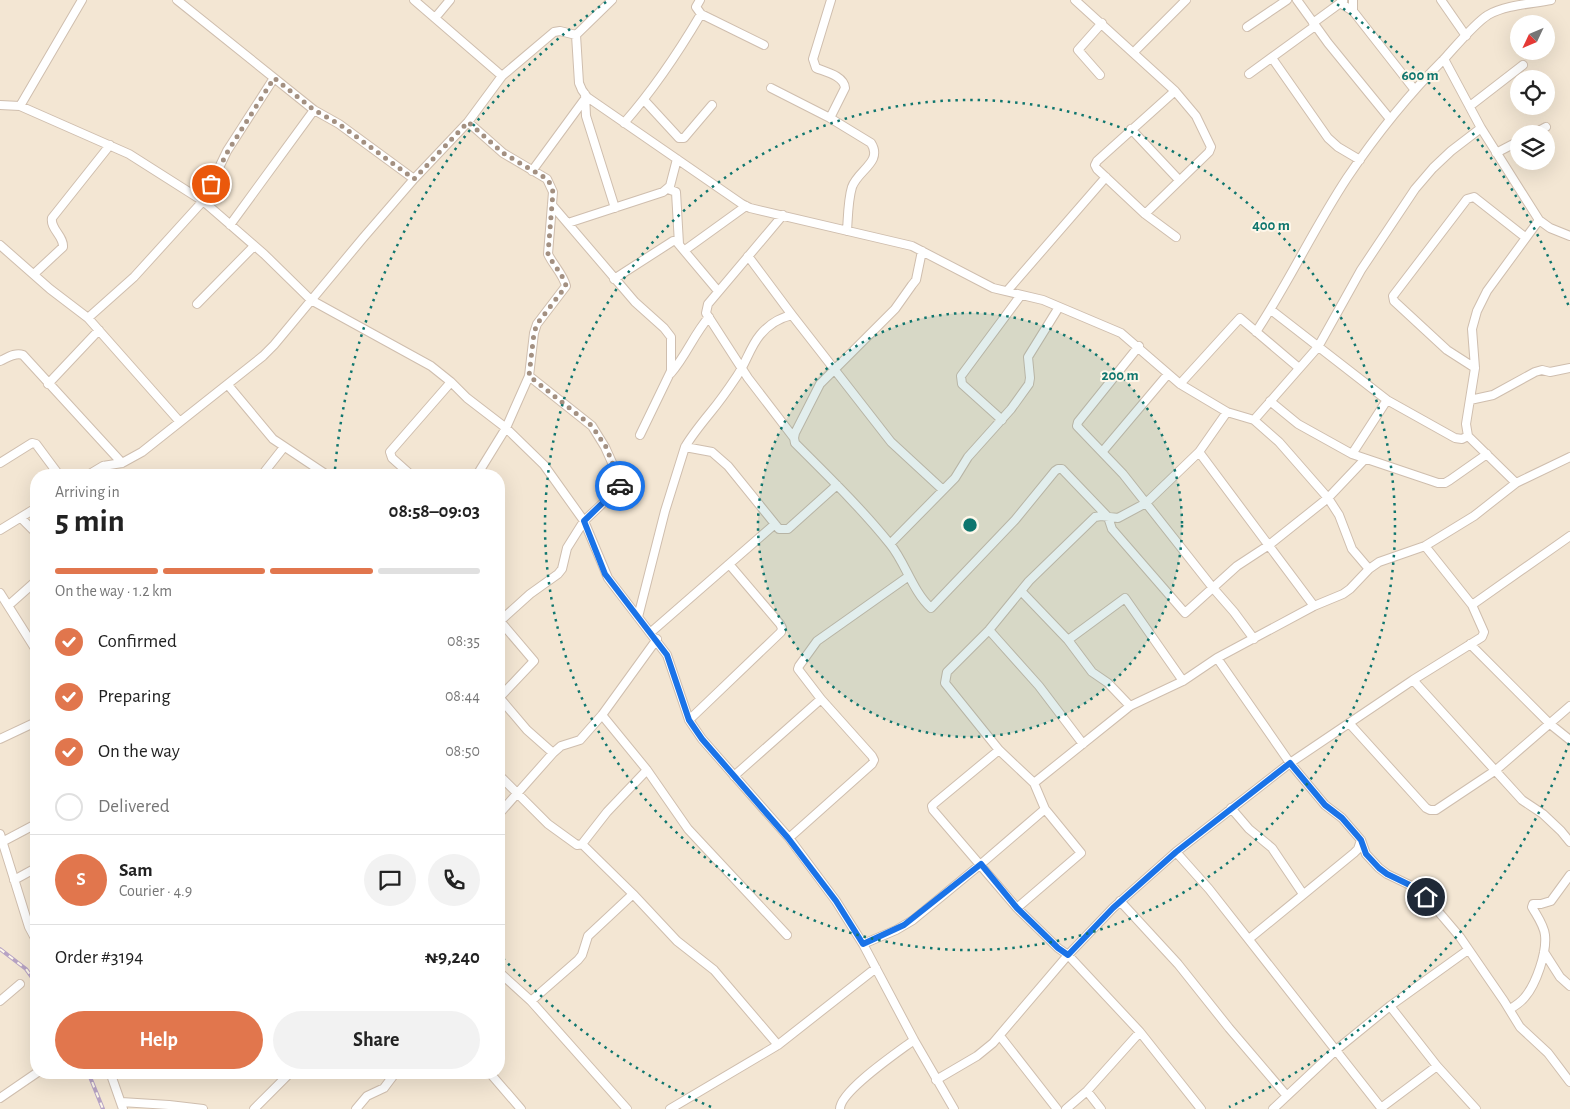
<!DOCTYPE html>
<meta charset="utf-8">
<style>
:root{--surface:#fff;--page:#f2f2f2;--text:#222;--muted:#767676;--line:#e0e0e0;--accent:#e1764d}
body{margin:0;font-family:"Alegreya Sans",sans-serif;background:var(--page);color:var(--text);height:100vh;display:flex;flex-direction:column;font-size:19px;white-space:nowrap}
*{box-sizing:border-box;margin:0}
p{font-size:16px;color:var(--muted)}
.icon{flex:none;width:28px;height:28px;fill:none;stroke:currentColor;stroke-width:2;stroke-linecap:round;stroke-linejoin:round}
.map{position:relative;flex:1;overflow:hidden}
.sheet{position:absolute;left:30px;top:469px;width:475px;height:610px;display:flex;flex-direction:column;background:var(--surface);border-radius:20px;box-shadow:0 5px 20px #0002}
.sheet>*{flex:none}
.needle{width:32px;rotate:226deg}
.tools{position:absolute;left:1510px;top:15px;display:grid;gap:10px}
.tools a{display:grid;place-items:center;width:45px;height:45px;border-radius:50%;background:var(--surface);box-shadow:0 5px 20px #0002;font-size:25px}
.pin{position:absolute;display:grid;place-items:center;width:42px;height:42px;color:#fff;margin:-21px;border:2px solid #fff;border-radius:50%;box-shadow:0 1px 5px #0007}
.courier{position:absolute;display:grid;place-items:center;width:50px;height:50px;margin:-25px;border:4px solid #1a73e8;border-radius:50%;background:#fff;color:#222;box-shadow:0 1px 6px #0007}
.overview em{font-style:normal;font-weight:700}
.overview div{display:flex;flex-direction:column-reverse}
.overview{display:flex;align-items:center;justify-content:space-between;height:85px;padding:0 25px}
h1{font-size:32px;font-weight:700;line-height:38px}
.bar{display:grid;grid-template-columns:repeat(4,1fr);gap:8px 5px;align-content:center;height:60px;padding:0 25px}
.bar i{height:6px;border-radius:4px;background:var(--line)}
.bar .active{background:var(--accent)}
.bar p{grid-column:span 4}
.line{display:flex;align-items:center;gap:12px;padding:0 25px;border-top:1px solid var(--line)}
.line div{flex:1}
.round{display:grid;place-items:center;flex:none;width:52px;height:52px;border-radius:26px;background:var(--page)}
ol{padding:0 25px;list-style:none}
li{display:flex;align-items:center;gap:15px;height:55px}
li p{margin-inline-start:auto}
li .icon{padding:5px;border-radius:50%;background:var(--accent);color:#fff;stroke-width:4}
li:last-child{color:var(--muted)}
li i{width:28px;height:28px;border:2px solid var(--line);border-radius:50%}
.action{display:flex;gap:10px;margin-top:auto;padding:10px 25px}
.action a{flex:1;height:58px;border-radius:30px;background:var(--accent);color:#fff;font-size:20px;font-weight:700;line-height:58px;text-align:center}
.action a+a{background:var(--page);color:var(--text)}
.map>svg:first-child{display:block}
.residential{fill:#f3e6d3;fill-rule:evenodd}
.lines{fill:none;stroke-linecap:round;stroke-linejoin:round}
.minor-casing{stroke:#cfbeae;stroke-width:10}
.minor{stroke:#fff;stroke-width:8}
.rail-casing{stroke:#b7a3c4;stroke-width:4}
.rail{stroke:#fef7ea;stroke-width:2;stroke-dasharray:5.5;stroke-linecap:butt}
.done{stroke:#a39081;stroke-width:5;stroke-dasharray:0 9}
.route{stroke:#1a73e8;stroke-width:6}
.ring{fill:none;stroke:#0f766e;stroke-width:2.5;stroke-dasharray:2.5 5}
.centre{fill:#0f766e;stroke:#fef7ea;stroke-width:2.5}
.ring-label{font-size:15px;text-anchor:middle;font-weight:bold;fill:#0f766e;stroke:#fef7ea;stroke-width:4;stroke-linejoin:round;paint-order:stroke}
</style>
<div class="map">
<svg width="1570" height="1109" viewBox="0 0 1570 1109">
<rect width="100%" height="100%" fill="#fbf3e4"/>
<path class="residential" d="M0 0H1570V1109H0ZM1519 24H1546V51H1519ZM1519 79H1546V106H1519ZM1519 134H1546V161H1519ZM36 475H499V1072H36Z"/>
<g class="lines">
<g class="minor-casing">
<path id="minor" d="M177 0 314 110 339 124 414 179
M414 0 502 76
M700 0 696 7 701 14 764 45
M1075 0 1175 91 1196 116 1211 147 1209 152 1145 214
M1297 0 1328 43 1390 119
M1353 0V11
M1441 0 1466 36
M1340 3 1353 11 1414 89
M435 18 450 0
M1313 23 1343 1
M1247 27 1287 0
M576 35 579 83 582 90 587 97 742 204 750 208 912 246 993 288 1043 300 1121 333 1180 384 1227 412 1254 420 1279 442 1328 498 1339 515 1352 549 1369 569
M576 35 612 0
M1133 53 1186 0
M1272 58 1328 138 1338 147 1360 160
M1444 59 1481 128 1539 220 1550 228 1570 236
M1249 74 1315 26
M1100 75 1078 50 1102 23
M771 88 830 118 871 143C883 162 858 170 852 187 848 200 848 217 847 231
M1175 91 1097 161 1095 165 1097 169 1145 214 1176 237
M585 94 586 116 615 208
M644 100 679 138H684L712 105
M0 105 20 106 129 154 203 201 264 254 311 300 431 366 451 382 467 398 506 428 544 465 584 521 608 578 667 655 689 720 702 739 789 838 836 901 863 944 914 1040 954 1109
M20 106 82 0
M1470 106 1523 65
M830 118 845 88C844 76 826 72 816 68L813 59 831 0
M468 122 503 153 547 179 553 192 548 254C553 265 563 274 566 286L537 324 534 333 529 376 506 428 477 475
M624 123C654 89 678 53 701 14
M1131 129 1179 180
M1533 134 1546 127
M1496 153 1519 141
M532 171 584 100
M668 189 676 192 679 244
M552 205 635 302 664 328 671 337V371L640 435
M783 215 708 304 706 313 748 378 794 438 795 443C828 476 861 508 890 544 905 562 913 592 931 608L1015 520 1055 471 1058 469H1062L1108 517 1112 529 1185 613 1237 566 1269 545 1328 498 1365 459
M568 223 663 192 670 186 677 159
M230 225 314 110
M0 245 50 289 88 318 180 422
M685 250 746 206
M748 256 792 315 891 442 943 490
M34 274 63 247C64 236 50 229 52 218L110 145
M614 279 673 241H676L718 291
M1007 291 1106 177
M197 304 254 246
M1271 310 1387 400 1455 438 1462 439 1468 436
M88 318 134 277 203 201 227 151 274 78
M1256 332C1289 282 1314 228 1347 178 1376 135 1408 95 1445 58 1456 46 1475 23 1488 15 1506 5 1530 4 1551 0
M1139 346 1078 422 1077 426 1123 474 1213 588 1234 612 1254 639
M0 361C7 358 15 352 23 355L122 463
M1475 368 1447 350 1394 301 1393 296 1467 199 1474 197 1525 237
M671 373C686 356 694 334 709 317
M48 384 99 330
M1180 384 1240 318 1299 368
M228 385 273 439 327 475
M1470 400 1493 395 1535 372 1542 370 1550 372 1570 368
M1270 401 1298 424 1352 454 1438 483H1445L1450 480 1487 454
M1002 420 962 384 961 376 1021 295
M1254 420 1318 347 1361 270 1415 189 1433 168 1451 151 1481 128
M794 438 795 433 820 384 895 309 912 285 916 280 922 251
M685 447 712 452 728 466 779 529H788L837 485
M1103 451 1168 374
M1199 452 1314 606
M1352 454 1387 400
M0 463 32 443 36 444 59 475
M103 466 108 475
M88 475 103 466 122 463 142 452 263 356 274 345 363 238 414 179 468 122 502 76 554 32 560 31 576 35
M262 475 284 447
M411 475 392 458 390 452 451 382
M1516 483 1468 436 1466 424 1475 368 1472 329 1477 311 1487 291 1539 220
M21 518 36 533
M0 530 36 508
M890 544 955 478 968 457 1011 409 1029 384 1030 378 1028 357 1059 307
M1425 546 1472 605
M1021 591 1068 640 1092 672 1108 683 1130 706
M0 593 36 650
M9 605 36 581
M638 617 665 511 685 447C692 435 701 424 710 413 720 401 729 388 737 376 746 363 750 347 760 335 769 324 779 318 792 315
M499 622 530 594 558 574 562 569 567 548 584 521 620 487 622 477 614 467 605 447 592 426 529 376
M989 630 1039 686 1083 744
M650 633 775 524
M1068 640 1125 598 1183 681
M1470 644 1550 724 1570 740
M1217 658 1290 763 1325 805 1342 818 1361 840 1366 854 1379 868 1387 874 1416 888 1426 897 1460 937 1504 1001 1520 1027 1548 1053 1570 1082
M1413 680 1522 800 1543 814 1561 831 1570 842
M499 697 527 730 553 753
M499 698 534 661 500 621
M602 715 647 770 688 829 787 935
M689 720 781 632 782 628 780 624 729 564
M1349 723 1426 808 1430 810H1436L1496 770 1570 706
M0 739 36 722
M999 750 935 803 932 806 933 810 1017 908 1058 948 1068 955 1140 1032 1201 1109
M499 775 548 824 577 845 582 844 607 812 647 770
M734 776 821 699
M1034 783 1130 706 1183 681 1217 658 1314 606 1343 594 1350 589 1369 569 1379 562 1425 546 1474 516 1516 483 1570 457
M1231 808 1249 829 1272 848 1303 894
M499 814 553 753 561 746 580 740 602 715 657 639
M0 834 29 927 36 940
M789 838 872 764 874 760 872 756 821 699 798 669 799 666 817 641 909 576
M2 842 36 824
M582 844 633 894 677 941 714 970 778 1045
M1176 852 1209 889 1382 1109
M14 880 36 868
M1120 901 1178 964 1229 1028 1287 1096
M1017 908 1081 853 1045 809 1034 783 999 750 945 683 947 672 989 630 1029 581 1095 517 1101 516 1118 518 1146 503 1199 452 1227 412
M1249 939 1354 853 1358 849 1361 840
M863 944 896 930 913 920 981 864 1045 809
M1544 952 1560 977 1570 986
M499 972 531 1001 627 1109
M0 1001 20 984
M531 1001 578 960 582 955 588 936 633 894
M1390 1006 1437 1066 1476 1109
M1510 1009C1515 1006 1521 1002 1525 997 1536 984 1547 953 1545 935 1544 925 1537 916 1532 907L1533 904H1541L1551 901 1570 875
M1000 1036 1057 1109
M110 1072 123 1109
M489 1072 521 1109
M936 1080 977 1056 993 1043 1068 955 1113 908 1176 852 1290 763 1413 680 1482 637 1484 632 1472 605 1570 536
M1087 1091 1101 1109
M0 1098 38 1072
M121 1102 169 1105 203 1109
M1381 1108 1437 1066
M254 1109 291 1072
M356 1109 367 1096 384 1088 396 1072
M670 1109 778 1045 876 968
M840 1109C840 1091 898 1052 914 1040
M1066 1109 1087 1091 1140 1032
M1273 1109 1336 1050 1390 1006 1468 950"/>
</g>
<use href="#minor" class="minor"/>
<g class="rail-casing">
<path id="rail" d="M0 949 26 969 36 983
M88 1072 103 1109"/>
</g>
<use href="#rail" class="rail"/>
</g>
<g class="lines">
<path class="done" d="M211 184 228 151 274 78 314 110 339 124 414 179 468 122 503 153 547 179 551 185 553 192 548 254C553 265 563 274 566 286L537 324 534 333 529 376 592 426 606 447 614 467 622 477 620 486"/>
<path class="route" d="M620 486 584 521 605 574 667 655 689 720 702 739 788 838 836 901 863 944 904 925 981 864 1017 908 1058 948 1068 955 1113 908 1176 852 1290 763 1325 805 1342 818 1361 840 1366 854 1379 868 1387 874 1416 888 1426 897"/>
</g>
<circle cx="970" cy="525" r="212" fill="#0f766e" fill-opacity=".12"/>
<g class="ring">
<circle cx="970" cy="525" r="212"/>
<circle cx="970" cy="525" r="425"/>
<path d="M1569 743A637 637 0 0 1 1229 1107M711 1107A637 637 0 0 1 500 955M335 469A637 637 0 0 1 609 0M1331 0A637 637 0 0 1 1569 307"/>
</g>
<circle cx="970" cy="525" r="8" class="centre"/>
<g class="ring-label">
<text x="1420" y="80">600 m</text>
<text x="1271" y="230">400 m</text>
<text x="1120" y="380">200 m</text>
</g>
</svg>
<div class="tools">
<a><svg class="needle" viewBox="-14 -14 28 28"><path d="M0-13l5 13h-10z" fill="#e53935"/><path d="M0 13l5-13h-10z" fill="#767676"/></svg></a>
<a><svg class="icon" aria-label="locate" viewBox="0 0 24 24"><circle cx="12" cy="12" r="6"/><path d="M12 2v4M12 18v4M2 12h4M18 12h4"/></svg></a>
<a><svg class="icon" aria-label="layers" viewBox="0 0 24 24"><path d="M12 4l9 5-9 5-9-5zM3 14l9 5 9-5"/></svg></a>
</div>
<div class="pin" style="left:211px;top:184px;background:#ea580c"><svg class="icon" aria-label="bag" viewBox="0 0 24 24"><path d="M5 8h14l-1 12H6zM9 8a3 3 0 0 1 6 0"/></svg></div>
<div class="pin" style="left:1426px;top:897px;background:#1f2937"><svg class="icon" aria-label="home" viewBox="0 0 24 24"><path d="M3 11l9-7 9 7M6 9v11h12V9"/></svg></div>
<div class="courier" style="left:620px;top:486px"><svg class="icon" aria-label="car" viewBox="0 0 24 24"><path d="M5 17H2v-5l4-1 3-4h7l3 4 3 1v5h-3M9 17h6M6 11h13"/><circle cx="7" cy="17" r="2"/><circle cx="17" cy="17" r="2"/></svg></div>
<section class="sheet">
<div class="overview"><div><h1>5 min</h1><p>Arriving in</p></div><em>08:58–09:03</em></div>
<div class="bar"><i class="active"></i><i class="active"></i><i class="active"></i><i></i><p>On the way · 1.2 km</p></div>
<ol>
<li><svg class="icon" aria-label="check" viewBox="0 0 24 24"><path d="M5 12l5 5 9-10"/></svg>Confirmed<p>08:35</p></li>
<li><svg class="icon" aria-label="check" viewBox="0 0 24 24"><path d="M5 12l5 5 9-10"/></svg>Preparing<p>08:44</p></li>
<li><svg class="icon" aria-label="check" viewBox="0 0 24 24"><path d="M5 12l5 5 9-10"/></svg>On the way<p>08:50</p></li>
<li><i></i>Delivered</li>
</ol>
<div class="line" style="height:90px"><b class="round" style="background:var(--accent);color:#fff">S</b><div><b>Sam</b><p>Courier · 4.9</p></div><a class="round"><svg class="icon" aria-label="chat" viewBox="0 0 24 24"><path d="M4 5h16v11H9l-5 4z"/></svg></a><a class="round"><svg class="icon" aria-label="phone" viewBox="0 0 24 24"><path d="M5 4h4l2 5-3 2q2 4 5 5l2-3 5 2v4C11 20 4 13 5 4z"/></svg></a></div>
<div class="line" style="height:65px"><div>Order #3194</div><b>₦9,240</b></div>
<div class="action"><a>Help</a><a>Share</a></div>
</section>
</div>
